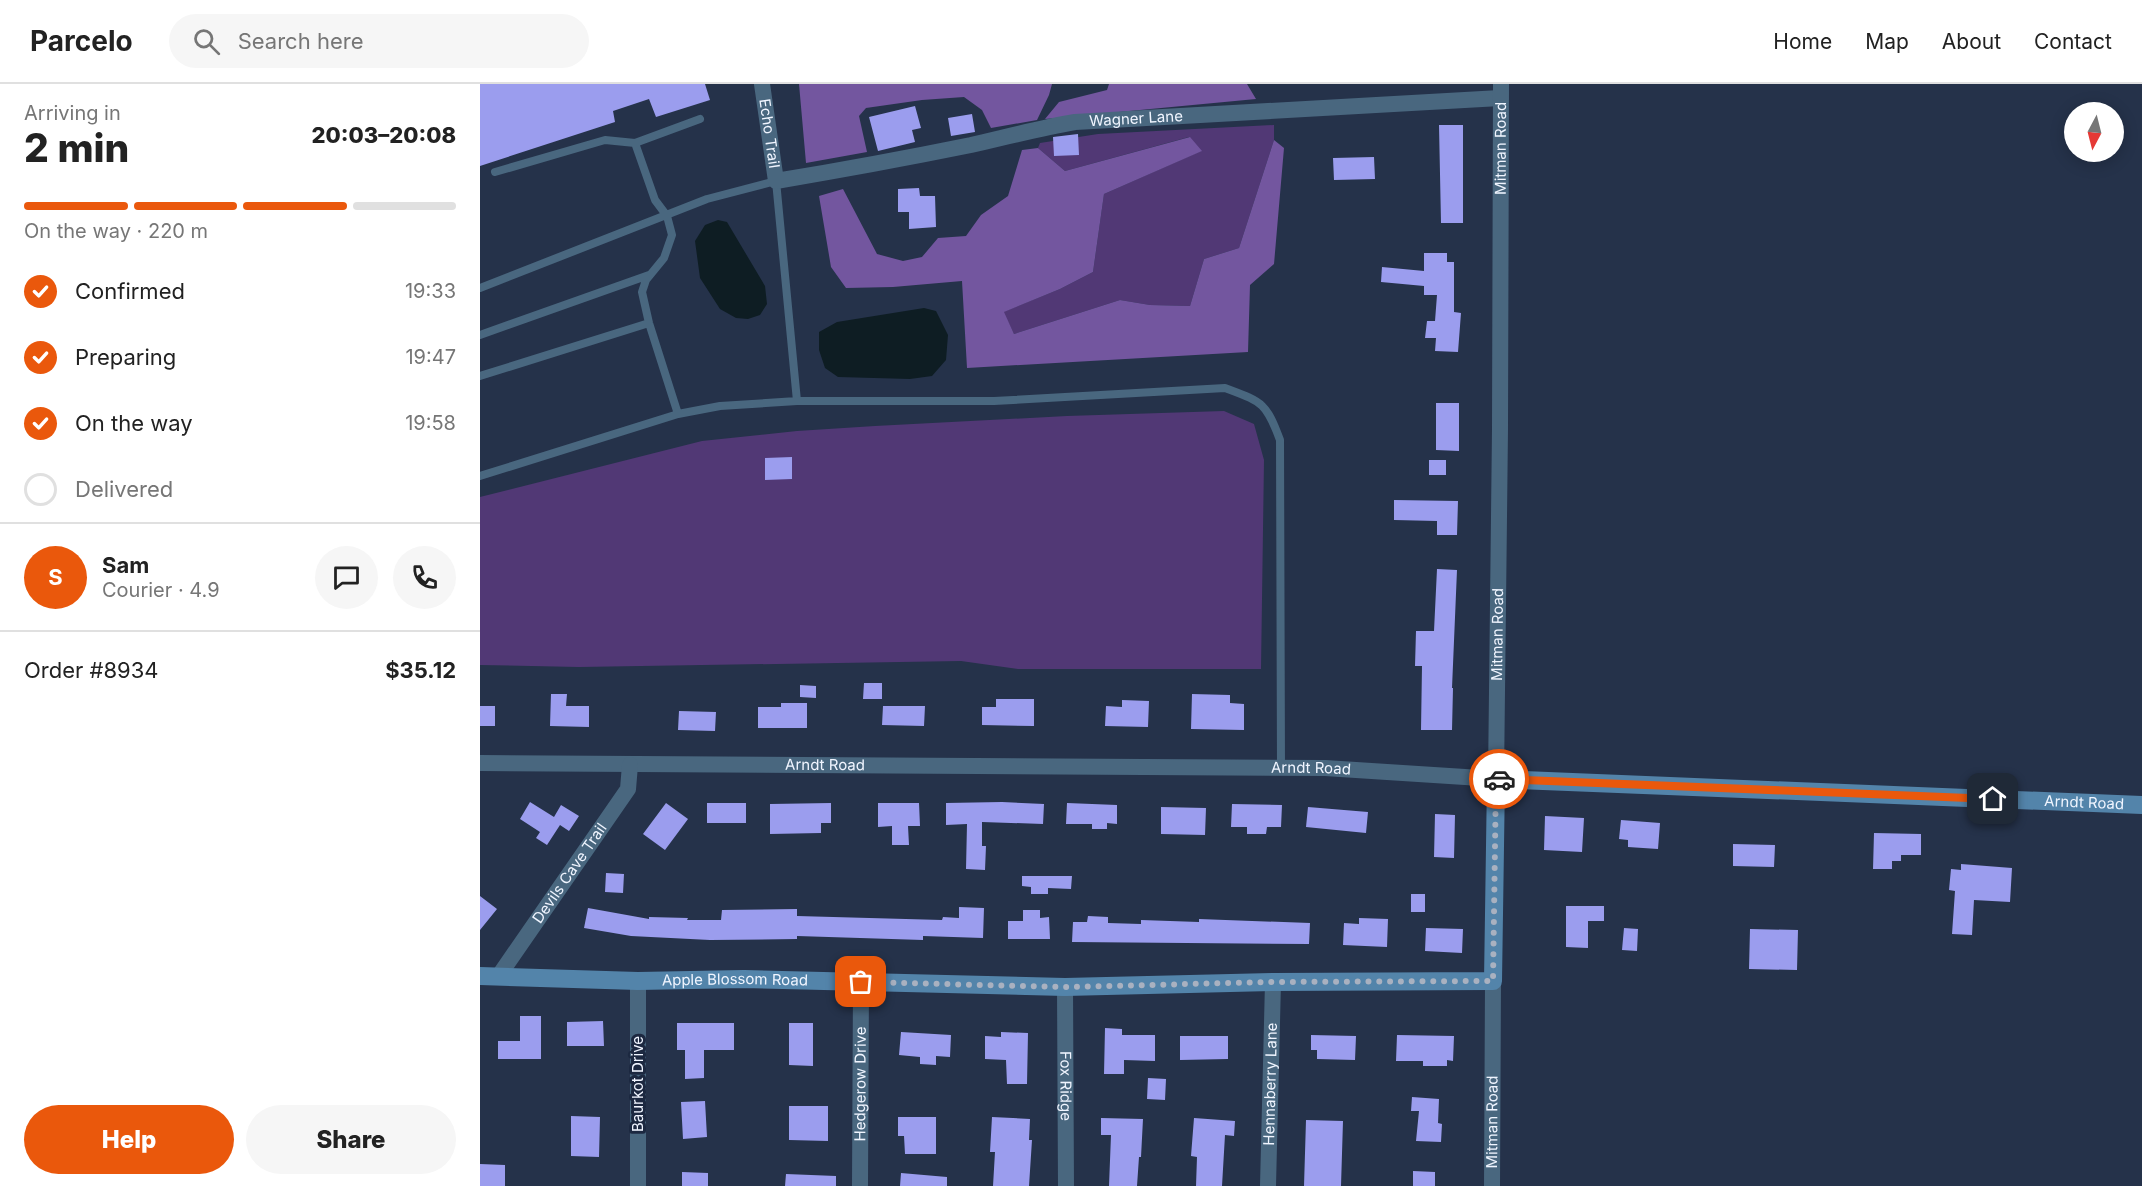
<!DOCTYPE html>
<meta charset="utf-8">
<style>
:root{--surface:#fff;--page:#f6f6f6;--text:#222;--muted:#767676;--line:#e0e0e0;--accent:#ea580c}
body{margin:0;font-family:Inter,sans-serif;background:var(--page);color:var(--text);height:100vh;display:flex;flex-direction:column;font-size:22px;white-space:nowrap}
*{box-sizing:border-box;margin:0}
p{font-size:20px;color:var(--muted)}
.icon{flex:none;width:33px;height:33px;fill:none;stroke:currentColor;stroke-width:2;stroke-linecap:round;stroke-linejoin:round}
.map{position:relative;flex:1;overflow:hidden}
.side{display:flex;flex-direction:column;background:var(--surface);width:480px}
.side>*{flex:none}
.needle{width:39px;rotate:187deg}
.fabs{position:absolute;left:1584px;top:18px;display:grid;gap:12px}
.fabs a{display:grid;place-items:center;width:60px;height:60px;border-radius:50%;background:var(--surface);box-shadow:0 3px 15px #0003;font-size:30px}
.pin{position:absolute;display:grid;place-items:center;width:51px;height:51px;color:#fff;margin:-26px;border-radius:12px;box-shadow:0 3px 9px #0006}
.courier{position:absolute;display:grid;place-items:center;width:60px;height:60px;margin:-30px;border:4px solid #ea580c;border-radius:50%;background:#fff;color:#222;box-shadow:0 2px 8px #0007}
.head em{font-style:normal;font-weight:800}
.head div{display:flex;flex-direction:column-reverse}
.head{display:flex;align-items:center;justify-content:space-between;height:102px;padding:0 24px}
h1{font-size:39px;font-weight:800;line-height:45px}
.bar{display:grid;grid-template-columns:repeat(4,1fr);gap:9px 6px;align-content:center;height:72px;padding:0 24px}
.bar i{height:8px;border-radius:4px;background:var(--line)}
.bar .active{background:var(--accent)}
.bar p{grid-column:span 4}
.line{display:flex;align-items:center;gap:15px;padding:0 24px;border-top:2px solid var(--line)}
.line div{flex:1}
.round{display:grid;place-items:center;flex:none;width:63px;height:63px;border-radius:32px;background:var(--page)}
ol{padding:0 24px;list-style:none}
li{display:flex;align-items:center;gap:18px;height:66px}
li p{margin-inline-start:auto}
li .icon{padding:6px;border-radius:50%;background:var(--accent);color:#fff;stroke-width:4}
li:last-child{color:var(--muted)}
li i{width:33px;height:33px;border:3px solid var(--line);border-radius:50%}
.primary-button{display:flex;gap:12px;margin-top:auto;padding:12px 24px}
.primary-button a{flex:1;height:69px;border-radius:36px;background:var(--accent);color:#fff;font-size:24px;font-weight:800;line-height:69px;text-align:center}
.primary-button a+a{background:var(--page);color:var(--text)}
header{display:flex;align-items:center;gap:36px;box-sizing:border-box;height:84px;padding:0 30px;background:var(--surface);border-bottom:2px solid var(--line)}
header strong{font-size:28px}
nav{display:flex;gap:33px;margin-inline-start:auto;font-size:21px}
.search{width:420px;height:54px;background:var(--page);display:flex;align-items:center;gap:15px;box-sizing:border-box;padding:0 21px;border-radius:33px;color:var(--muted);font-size:22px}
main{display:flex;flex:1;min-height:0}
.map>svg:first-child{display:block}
.green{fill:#513875}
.forest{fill:#73569f}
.water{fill:#0e1d23}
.building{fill:#9b9dee}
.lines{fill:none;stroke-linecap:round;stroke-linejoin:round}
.lane{stroke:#49677f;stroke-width:8}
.street{stroke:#49677f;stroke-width:16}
.secondary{stroke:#5384aa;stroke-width:18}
.done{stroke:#a9b1c0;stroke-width:6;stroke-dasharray:0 10.8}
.route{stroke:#ea580c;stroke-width:8}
.labels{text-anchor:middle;stroke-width:6;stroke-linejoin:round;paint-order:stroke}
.street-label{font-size:15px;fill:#f0f5ff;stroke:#1c2840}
</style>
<header>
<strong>Parcelo</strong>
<div class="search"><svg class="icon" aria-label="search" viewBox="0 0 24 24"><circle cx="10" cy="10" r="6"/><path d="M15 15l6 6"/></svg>Search here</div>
<nav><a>Home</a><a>Map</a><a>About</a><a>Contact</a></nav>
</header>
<main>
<section class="side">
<div class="head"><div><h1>2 min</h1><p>Arriving in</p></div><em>20:03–20:08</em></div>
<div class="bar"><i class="active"></i><i class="active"></i><i class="active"></i><i></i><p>On the way · 220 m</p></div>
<ol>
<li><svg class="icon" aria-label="check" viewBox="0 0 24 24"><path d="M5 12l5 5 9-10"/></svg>Confirmed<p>19:33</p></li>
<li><svg class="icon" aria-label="check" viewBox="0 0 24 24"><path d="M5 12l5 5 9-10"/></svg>Preparing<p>19:47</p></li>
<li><svg class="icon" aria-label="check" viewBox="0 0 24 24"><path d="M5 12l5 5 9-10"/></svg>On the way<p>19:58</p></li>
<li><i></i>Delivered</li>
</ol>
<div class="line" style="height:108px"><b class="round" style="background:var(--accent);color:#fff">S</b><div><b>Sam</b><p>Courier · 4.9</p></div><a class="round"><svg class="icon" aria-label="chat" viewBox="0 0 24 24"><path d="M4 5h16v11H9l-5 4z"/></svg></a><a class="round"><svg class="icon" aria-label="phone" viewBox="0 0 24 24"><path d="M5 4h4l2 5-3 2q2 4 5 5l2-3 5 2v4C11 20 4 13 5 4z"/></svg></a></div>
<div class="line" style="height:78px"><div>Order #8934</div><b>$35.12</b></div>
<div class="primary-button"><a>Help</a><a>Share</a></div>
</section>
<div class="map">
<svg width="1662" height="1102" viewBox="0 0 1662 1102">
<rect width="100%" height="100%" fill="#25324a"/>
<path class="green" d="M794 41V56L759 164 724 175 710 222 670 221 640 216 534 250 523 228 580 205 613 188 624 110 721 67 709 53 585 87 558 64 560 59 618 50Z
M744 327 774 340 784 376 781 585H538L481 577 99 583 0 581V413L222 357 317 347 395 342 587 332Z"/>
<path class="forest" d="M319 0H572L569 11 557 36 511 44 502 26 484 13 442 16 386 24 379 32 387 68 326 79Z
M629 0H767L776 15 565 35 579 18 627 6Z
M710 53 722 67 624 110 613 188 580 205 524 228 534 250 640 216 670 221 710 222 724 175 759 164 794 56 804 64 794 180 770 201 768 268 487 284 482 197 413 203 366 204 351 183 339 112 363 105 397 170 423 177 442 173 458 154 486 152 501 131 528 112 542 66 558 64 585 87Z"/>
<path class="water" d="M238 136 247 138 285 202 287 220 280 231 268 235 256 234 240 225 220 194 215 157 225 141Z
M444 224 456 227 468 251 466 276 452 292 430 295 358 293 345 284 339 266V248L357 238Z"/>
<path class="building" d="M0 0H225L230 16 176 33 169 15 133 27 135 38 0 82Z
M435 22 441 44 432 46 435 58 398 67 389 33Z
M492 30 495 48 471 52 468 34Z
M959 41H983V139H961Z
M598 50 599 71 574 72 573 53Z
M894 73 895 95 854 96 853 74Z
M439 104 440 112H455L456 143 429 145V128H418V105Z
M944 169H967V178H974V228L981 229 978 268 955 267 956 254H945L947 237H955L957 211H944V202L901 198 902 183 944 187Z
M956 319H979V367L956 366Z
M312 373V395L285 396V374Z
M949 376H966V391H949Z
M914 416 978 417 977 451H957V437L914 436Z
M957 485 977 486 972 604H973L972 646H941L942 582H935L936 547H954Z
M384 599H402V615H383Z
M320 601 336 602V614L320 613Z
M71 610H87L86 622H109V643L70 642Z
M712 610 750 611V619L764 620V646L711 645Z
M516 615H554V642L502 641V623H516Z
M642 616 669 617 668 643 625 642 626 622 642 623Z
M301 619H327V644H278V623H301Z
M0 622H15V642H0Z
M403 622H445L444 642 402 641Z
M199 627 236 628 235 647 198 646Z
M50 718 74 733 81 721 99 732 89 747 80 741 67 761 56 754 60 748 40 735Z
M522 718 564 720 563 740 502 738V762H506L505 786 486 785 487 740 466 741V719Z
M186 719 208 735 185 766 163 750Z
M227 719H266V739H227Z
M351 719V739H341V749L290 750V720Z
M398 719H439L440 742H428L429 761H412V742L398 743Z
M587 719 637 721V740L627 739V745H612V740H586Z
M752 720 802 721 801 743H787L786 750H767V743H751Z
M681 723 726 724 725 751 681 750Z
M828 723 888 728 886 749 826 743Z
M955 730 975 731 974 774 954 773Z
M1065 732 1104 734 1102 768 1064 766Z
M1141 736 1180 739 1178 765 1148 763V756L1139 755Z
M1394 749 1441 750V771H1421V777H1412V785H1393Z
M1253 760 1295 761 1294 783 1253 782Z
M1481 780 1532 784 1530 818 1494 816 1492 851 1472 850 1475 807 1469 806 1471 785 1481 786Z
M126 789 144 790 143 809 125 808Z
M542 792H592L591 805 568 804V810H551V803L542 802Z
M931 810H945V828H931Z
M0 812 17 825 0 846Z
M1086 822H1124V837H1108V864L1086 863Z
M479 823 504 824 503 854 443 852V856L317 852V855L230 856 151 852 104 844 108 824 169 835V833L208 834 207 836H241L242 826 317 825V832L462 836 463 833 479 834Z
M543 826H560V834L569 833 570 855H528V837H543Z
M608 832 628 833V839L661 840V836L719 838V835L830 839 829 860 592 858 593 838H607Z
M879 834 908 835 907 863 863 861 864 839 879 840Z
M946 844 983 845 982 869 945 867Z
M1144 844 1158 845 1157 867 1142 866Z
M1270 845 1318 846 1317 886 1269 885Z
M40 932H61V975H18V957H40Z
M123 937 124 962H87V938Z
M197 939H254V966H224V994L205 995V966H197Z
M309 939H333V982L309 981Z
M625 944 642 945V951H675V977L644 976V990H624Z
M421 948 471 951 470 973 456 972V981L440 980V973L419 971Z
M521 948 548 949 547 1000H527L526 976 505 975V952L521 953Z
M831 951 876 952 875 976 837 975V966H831Z
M917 951 974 952 973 977 967 976V982H943V977H916Z
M700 952H748V975L700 976Z
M668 994 686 995 685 1016 667 1015Z
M932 1013 959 1015 958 1039 962 1040 961 1058 936 1057 939 1027H931Z
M225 1017 227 1053 203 1055 201 1018Z
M309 1022H348V1057L309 1056Z
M91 1032 120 1033 119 1073 91 1072Z
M418 1033H456V1070H425L424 1052H418Z
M512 1033 550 1035 549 1056H552L549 1102H513L515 1068H510Z
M621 1034 663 1035 661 1073H659L657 1102H629L631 1051H621Z
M714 1034 755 1037 754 1052 745 1051 742 1102H716L717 1073 711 1072Z
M826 1036 863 1037 861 1102H824Z
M0 1080 25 1081V1102H0Z
M933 1087 955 1088V1102H933Z
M202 1088 228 1089V1102H202Z
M421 1089 467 1093V1102H420Z
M306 1090 356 1092V1102H305Z"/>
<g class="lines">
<path class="lane" d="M15 88 125 56 155 59
M0 204 227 115 296 97 317 317
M0 251 169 191
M0 292 169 239
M198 330 169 239 162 208 166 196 184 174 192 151 187 132 175 116 155 59 220 35
M0 392 198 330 240 322 317 317H514L745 304C782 318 786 318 800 356L801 684"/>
<g class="street">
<path id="s1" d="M282 0 296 97C362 86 427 74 491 61 526 53 560 44 595 38L1020 14"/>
<path id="s2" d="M0 679 845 684 1016 695 1020 345 1021 0"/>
<path id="s3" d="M18 893 148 705 150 681"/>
<path id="s4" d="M585 903 586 1102"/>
<path d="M158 1102V897"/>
<path id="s5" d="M380 1102 381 898"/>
<path id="s6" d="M788 1102 793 898"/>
<path id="s7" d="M1012 1102 1013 897"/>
</g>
<path class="secondary" id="s8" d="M0 892 158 897 264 895 585 903 793 898 1013 897 1016 695 1662 721"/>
</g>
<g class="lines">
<path class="done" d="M381 898 585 903 793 898 1013 897 1016 695H1019"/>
<path class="route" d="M1019 695 1513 715"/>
</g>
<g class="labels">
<g class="street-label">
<text dy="5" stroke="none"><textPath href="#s1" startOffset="464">Wagner Lane</textPath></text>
<text dy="5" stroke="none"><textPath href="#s1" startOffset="50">Echo Trail</textPath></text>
<text dy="5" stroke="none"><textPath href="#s2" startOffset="1647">Mitman Road</textPath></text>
<text dy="5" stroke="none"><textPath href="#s2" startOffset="1161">Mitman Road</textPath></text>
<text dy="5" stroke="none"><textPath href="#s2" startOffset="345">Arndt Road</textPath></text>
<text dy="5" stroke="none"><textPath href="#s2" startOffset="831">Arndt Road</textPath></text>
<text dy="5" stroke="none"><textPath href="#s8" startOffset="1804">Arndt Road</textPath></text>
<text dy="5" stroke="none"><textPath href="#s3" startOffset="126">Devils Cave Trail</textPath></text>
<text dy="5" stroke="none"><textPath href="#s8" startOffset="255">Apple Blossom Road</textPath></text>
<text transform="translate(158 1000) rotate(-90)" y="5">Baurkot Drive</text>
<text dy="5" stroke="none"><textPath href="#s5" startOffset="102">Hedgerow Drive</textPath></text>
<text dy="5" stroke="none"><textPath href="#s6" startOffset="102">Hennaberry Lane</textPath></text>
<text dy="5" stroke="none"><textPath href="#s4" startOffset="99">Fox Ridge</textPath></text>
<text dy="5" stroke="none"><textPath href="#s7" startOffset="64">Mitman Road</textPath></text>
</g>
</g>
</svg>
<div class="fabs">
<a><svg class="needle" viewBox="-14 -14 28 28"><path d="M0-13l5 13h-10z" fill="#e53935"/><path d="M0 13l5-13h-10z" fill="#767676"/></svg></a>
</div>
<div class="pin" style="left:381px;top:898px;background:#ea580c"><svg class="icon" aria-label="bag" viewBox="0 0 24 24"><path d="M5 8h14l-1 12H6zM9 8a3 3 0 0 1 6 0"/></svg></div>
<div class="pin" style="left:1513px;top:715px;background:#1f2937"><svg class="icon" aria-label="home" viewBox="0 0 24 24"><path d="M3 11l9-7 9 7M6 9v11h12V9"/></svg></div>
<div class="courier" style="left:1019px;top:695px"><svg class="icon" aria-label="car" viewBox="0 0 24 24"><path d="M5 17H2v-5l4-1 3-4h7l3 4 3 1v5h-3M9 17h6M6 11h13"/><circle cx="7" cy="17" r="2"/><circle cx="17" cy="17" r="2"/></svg></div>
</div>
</main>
